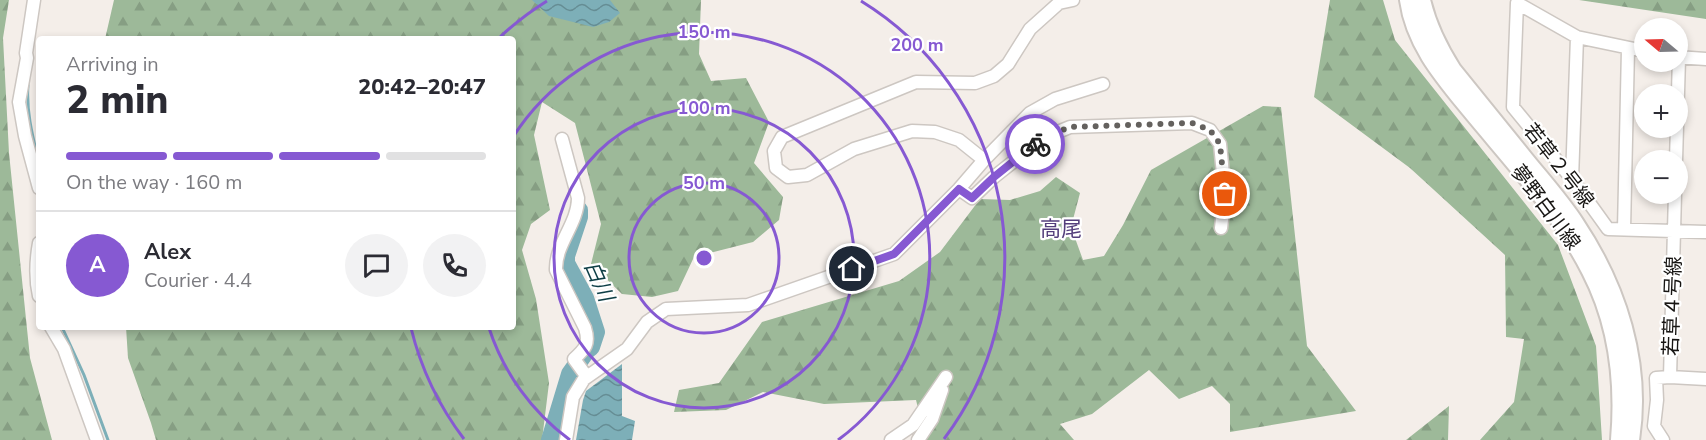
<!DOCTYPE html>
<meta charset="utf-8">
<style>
:root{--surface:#fff;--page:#f2f2f3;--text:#2b2b33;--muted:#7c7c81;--line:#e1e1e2;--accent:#8659d2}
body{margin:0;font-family:"Nunito Sans","Noto Sans JP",sans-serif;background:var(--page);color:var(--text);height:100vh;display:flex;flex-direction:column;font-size:22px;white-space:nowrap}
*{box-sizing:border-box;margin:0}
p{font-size:20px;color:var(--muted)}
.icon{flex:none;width:33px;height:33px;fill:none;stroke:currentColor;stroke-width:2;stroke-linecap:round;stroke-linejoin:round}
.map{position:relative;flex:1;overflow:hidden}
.panel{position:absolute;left:36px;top:36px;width:480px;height:294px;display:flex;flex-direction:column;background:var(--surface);border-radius:6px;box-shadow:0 3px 9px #0003}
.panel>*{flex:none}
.needle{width:39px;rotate:289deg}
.buttons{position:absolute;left:1634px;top:18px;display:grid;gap:12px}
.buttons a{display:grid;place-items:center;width:54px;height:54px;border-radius:50%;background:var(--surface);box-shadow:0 3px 9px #0003;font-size:30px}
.pin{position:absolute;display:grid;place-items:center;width:51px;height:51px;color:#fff;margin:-26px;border:3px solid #fff;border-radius:50%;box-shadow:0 2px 6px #0007}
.courier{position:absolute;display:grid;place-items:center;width:60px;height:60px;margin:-30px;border:4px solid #8659d2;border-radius:50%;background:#fff;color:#222;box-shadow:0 2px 8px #0007}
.overview em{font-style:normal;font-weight:800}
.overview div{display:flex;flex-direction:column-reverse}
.overview{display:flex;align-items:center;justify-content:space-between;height:102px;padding:0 30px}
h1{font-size:39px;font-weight:800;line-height:45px}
.bar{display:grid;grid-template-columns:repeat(4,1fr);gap:9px 6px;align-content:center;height:72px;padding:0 30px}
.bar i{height:8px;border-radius:4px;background:var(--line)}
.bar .current{background:var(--accent)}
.bar p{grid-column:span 4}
.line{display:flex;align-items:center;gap:15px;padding:0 30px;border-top:2px solid var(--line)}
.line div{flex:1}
.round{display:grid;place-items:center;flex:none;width:63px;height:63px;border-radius:32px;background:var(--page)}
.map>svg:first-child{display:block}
.forest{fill:url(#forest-firs)}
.water{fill:url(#water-waves)}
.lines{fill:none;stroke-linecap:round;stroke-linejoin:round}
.stream{stroke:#7dafb8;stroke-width:3}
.river{stroke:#7dafb8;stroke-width:18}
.street-casing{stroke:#cdc7c2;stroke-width:15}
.secondary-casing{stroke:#cdc7c2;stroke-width:20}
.street{stroke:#fff;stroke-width:12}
.secondary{stroke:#fff;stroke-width:16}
.done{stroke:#64615e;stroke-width:6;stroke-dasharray:0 10.8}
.route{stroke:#8659d2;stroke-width:8}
.ring{fill:none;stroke:#8659d2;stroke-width:3}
.labels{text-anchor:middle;stroke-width:4.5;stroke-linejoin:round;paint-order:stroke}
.street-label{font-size:20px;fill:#171513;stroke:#fff}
.neighbourhood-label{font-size:21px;fill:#543f7c;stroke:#fff}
.water-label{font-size:21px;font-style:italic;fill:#0e3e45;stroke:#fff}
.centre{fill:#8659d2;stroke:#fff;stroke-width:3}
.ring-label{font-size:18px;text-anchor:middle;font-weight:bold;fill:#8659d2;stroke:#fff;stroke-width:4.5;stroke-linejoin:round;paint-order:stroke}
</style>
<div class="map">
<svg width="1706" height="440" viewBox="0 0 1706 440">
<defs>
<pattern id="forest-firs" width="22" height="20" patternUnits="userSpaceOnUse" patternTransform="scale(1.5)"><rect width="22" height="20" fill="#9db999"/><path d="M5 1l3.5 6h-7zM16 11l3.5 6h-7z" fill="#869e83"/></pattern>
<pattern id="water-waves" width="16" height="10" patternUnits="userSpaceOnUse" patternTransform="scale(1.5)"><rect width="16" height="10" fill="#7dafb8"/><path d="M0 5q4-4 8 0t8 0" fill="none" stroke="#658d94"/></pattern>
</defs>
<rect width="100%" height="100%" fill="#f4eee9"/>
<path class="forest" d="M0 0H9L3 38 9 153 30 358 52 440H0Z
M114 0H701L699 54 711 81 746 78 769 122 754 163 783 197 779 220 753 242 694 257 678 291 652 297 622 294 591 264 601 224 575 123 542 102 534 135 550 210 531 224 522 250 536 299 549 383 542 440H156L151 423 128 358 126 327H513V39H105Z
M1330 0H1383L1395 40 1558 245 1596 346 1602 440H1480L1514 402 1524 339 1506 337 1505 255 1410 168 1314 97Z
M1579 0H1706V19Z
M1263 106 1281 107 1307 346 1356 411 1230 432V404L1212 386 1179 399 1149 370 1092 414 1060 424 1074 440H926L916 400 824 404 763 392 726 410 674 412 679 390 719 383 762 322 899 281 940 252 980 199 1010 200 1040 191 1056 177 1080 193 1071 227 1083 260 1104 256 1123 225 1151 170Z
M1449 406 1448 440H1406Z"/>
<path class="water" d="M532 0H610L620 13 609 22 593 27 549 16Z
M622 364V416L635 421 632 440H576L583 400 586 391Z"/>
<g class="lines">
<path class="stream" d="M28 85C26 112 33 138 39 163
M62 327 84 375 108 440"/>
<path class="river" d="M550 440 570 374 587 350 591 347 596 332 585 298 566 263V256L579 217V210"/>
<g class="street-casing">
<path id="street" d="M34 0 26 53 27 58 19 102 25 136 39 188
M1644 51 1577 37 1517 3 1513 107 1572 179 1608 229 1706 232
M1677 57 1706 59
M562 139 578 198C578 224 555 244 556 270L585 328C590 344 585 349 574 359L587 377
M984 160 959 140 935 132 912 131 854 149 807 175 788 177 776 168 774 151 782 137 916 82 975 83 994 76 1008 64 1030 29 1059 3 1073 0
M1676 160 1679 58
M1572 179 1577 37
M959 189 972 198 994 177 1043 138 1070 127 1192 123 1210 130 1220 144 1225 194 1221 228
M1624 229 1628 49
M39 243C36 260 35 278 39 296
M51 327 64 349 97 440
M1670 377 1706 379
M566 440 573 397 584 379 627 349 647 322 666 309 748 305 894 254 959 189 984 160 1030 113 1055 99 1103 84
M891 440 913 425 946 377
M918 440 932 419 942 390
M1663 440 1654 426 1657 400 1656 378 1670 377 1675 194"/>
</g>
<g class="secondary-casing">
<path id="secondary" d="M1408 0C1414 44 1443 77 1470 110 1511 160 1561 213 1590 271 1617 323 1624 382 1619 440
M1422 0C1428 26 1439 48 1453 70 1477 100 1501 129 1525 159 1542 180 1561 201 1576 224 1618 287 1643 363 1631 440"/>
</g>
<use href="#street" class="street"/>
<use href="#secondary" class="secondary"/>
</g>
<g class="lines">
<path class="done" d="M1035 144 1043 138 1070 127 1192 123 1210 130 1220 144 1225 194"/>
<path class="route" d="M852 269 894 254 959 189 972 198 994 177 1035 144"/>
</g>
<g class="ring">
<circle cx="704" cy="258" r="75"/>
<circle cx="704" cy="258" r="150"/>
<path d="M570 440A226 226 0 0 1 489 328M513 137A226 226 0 1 1 838 440"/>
<path d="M464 439A301 301 0 0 1 411 328M499 38A301 301 0 0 1 547 1M861 1A301 301 0 0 1 944 439"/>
</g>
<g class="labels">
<g class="street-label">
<text transform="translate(1559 165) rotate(52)" y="7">若草２号線</text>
<text transform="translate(1546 207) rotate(53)" y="7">夢野白川線</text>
<text transform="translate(1672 306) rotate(-88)" y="7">若草４号線</text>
</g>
<g class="neighbourhood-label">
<text x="1061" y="236">高尾</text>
</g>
<g class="water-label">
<text transform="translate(599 281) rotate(66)" y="7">白川</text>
</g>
</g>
<circle cx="704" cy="258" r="9" class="centre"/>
<g class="ring-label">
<text x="704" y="38">150 m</text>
<text x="917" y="51">200 m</text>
<text x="704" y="114">100 m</text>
<text x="704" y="189">50 m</text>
</g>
</svg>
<div class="buttons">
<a><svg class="needle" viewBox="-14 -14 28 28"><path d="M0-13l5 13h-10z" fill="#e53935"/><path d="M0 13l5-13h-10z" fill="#7c7c81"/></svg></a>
<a>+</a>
<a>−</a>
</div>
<div class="pin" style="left:1225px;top:194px;background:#ea580c"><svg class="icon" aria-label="bag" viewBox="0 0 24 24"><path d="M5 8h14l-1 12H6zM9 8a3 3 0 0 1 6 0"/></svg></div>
<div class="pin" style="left:852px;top:269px;background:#1f2937"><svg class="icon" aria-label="home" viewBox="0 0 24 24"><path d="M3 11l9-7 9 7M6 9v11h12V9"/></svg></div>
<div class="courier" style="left:1035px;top:144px"><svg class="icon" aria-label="bike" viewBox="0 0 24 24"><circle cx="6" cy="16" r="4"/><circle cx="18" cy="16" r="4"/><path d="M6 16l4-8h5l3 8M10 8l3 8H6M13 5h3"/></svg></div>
<section class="panel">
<div class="overview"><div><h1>2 min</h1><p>Arriving in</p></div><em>20:42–20:47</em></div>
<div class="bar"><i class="current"></i><i class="current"></i><i class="current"></i><i></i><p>On the way · 160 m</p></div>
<div class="line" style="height:108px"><b class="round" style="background:var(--accent);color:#fff">A</b><div><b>Alex</b><p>Courier · 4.4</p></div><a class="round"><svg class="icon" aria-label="chat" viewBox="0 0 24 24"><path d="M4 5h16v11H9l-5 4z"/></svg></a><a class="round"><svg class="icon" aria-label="phone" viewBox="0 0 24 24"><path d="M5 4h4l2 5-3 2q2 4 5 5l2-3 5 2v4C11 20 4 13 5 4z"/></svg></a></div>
</section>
</div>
